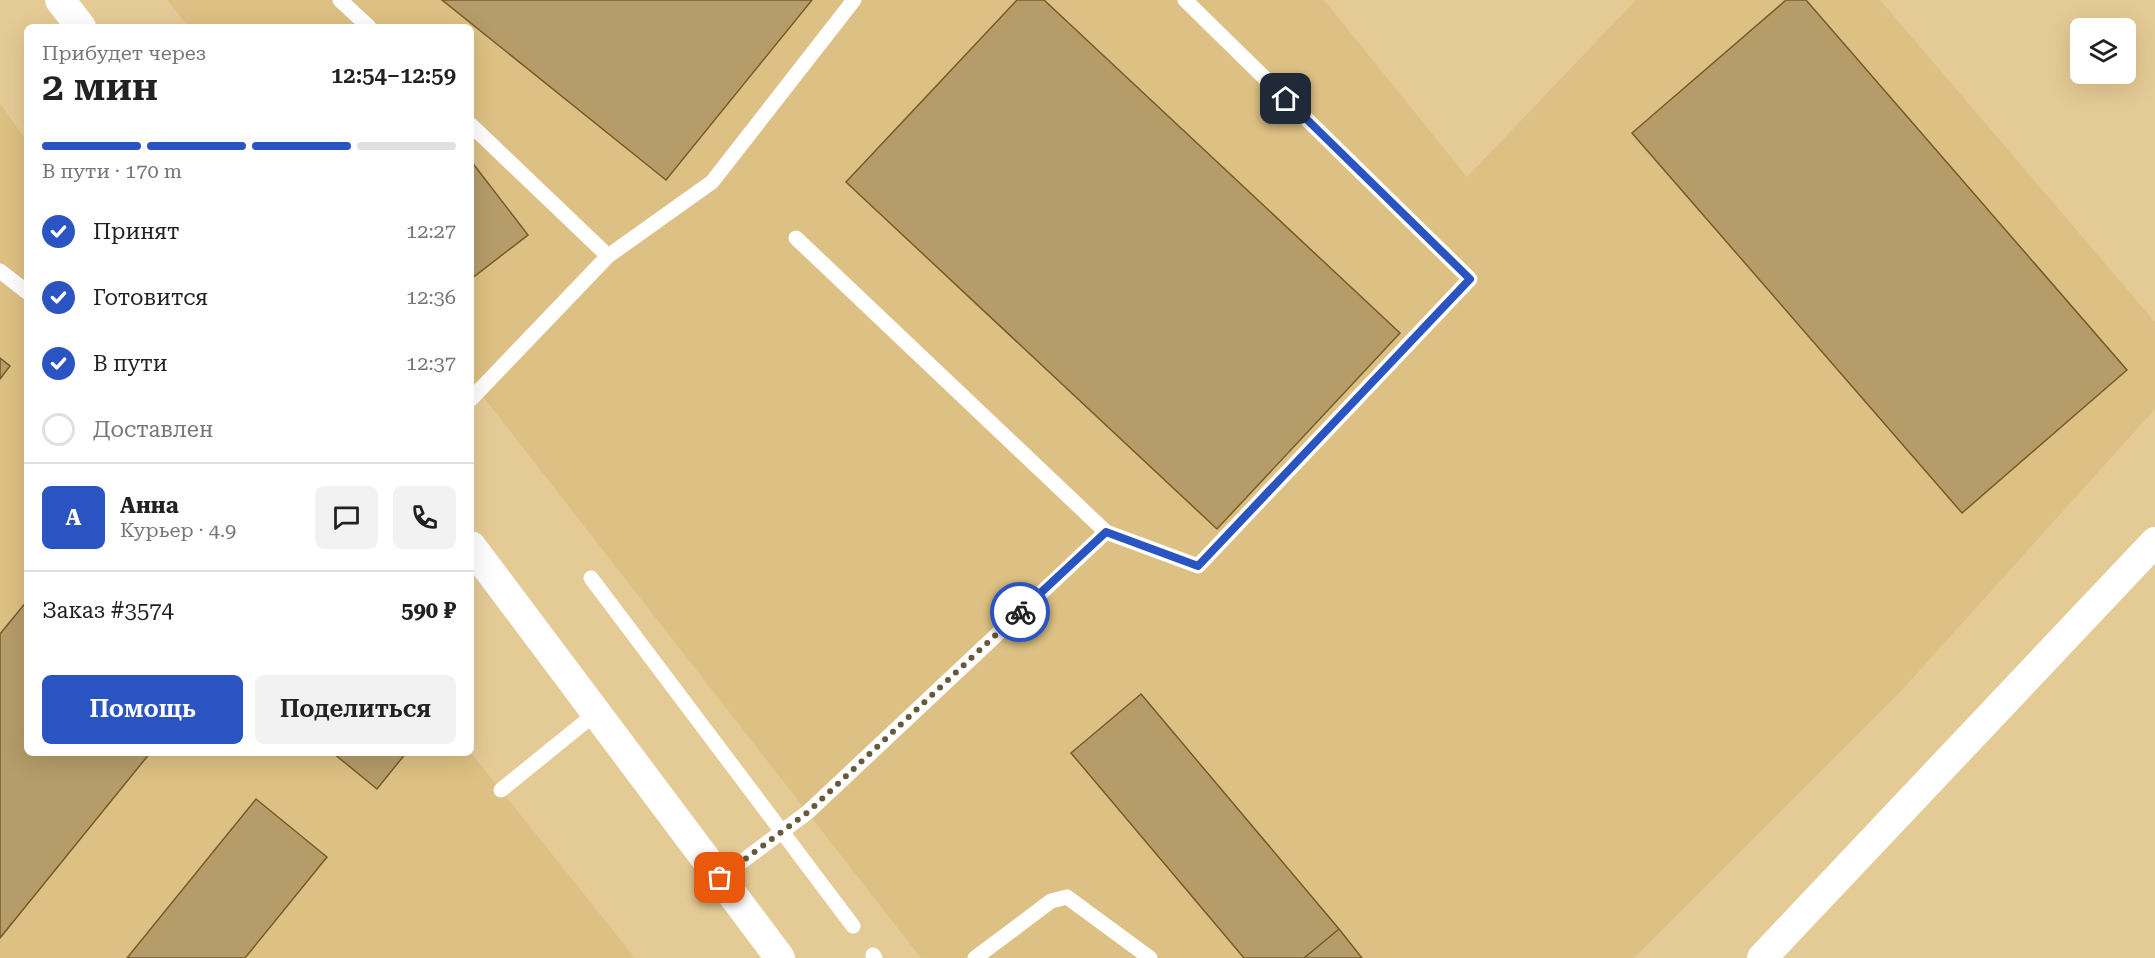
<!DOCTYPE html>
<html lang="ru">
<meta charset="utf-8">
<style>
:root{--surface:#fff;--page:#f2f2f2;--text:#222;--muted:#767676;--line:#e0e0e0;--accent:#2b54c3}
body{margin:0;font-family:"Roboto Serif",serif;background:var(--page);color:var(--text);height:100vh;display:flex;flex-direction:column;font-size:22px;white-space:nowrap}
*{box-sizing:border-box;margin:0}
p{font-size:20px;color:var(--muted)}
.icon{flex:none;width:33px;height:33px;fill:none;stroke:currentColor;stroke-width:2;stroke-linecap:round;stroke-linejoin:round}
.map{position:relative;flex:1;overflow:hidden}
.sheet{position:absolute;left:24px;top:24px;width:450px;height:732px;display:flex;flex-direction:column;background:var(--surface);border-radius:9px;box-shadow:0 6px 24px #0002}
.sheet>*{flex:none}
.controls{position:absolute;left:2070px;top:18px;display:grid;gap:12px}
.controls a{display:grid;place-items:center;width:66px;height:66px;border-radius:9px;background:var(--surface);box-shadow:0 6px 24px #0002;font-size:30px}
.pin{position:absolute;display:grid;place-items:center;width:51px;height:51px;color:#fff;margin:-26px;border-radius:12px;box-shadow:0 3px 9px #0006}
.courier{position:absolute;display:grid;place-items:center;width:60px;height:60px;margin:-30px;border:4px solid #2b54c3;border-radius:50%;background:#fff;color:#222;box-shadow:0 2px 8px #0007}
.overview em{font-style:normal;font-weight:600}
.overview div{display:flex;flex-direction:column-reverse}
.overview{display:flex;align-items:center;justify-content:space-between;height:102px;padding:0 18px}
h1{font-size:39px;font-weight:600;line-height:45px}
.bar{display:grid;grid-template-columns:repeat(4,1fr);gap:9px 6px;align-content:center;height:72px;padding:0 18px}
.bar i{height:8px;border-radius:4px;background:var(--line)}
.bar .selected{background:var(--accent)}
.bar p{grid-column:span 4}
.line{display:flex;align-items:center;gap:15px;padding:0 18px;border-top:2px solid var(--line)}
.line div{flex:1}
.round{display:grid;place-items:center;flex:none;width:63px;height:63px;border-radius:9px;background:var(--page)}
ol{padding:0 18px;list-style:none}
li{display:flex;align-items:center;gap:18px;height:66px}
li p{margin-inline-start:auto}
li .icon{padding:6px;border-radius:50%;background:var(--accent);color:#fff;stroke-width:4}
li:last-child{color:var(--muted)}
li i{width:33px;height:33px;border:3px solid var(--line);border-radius:50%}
.button{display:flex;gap:12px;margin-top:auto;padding:12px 18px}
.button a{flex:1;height:69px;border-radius:9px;background:var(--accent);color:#fff;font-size:24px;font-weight:600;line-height:69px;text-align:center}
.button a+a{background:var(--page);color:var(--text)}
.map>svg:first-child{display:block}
.built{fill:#ddc083}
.building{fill:#b59c69;stroke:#745d2a;stroke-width:1.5}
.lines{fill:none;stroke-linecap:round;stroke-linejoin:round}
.service{stroke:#fff;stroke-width:15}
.minor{stroke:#fff;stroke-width:30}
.done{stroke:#685a39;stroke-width:6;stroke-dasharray:0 10.8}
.route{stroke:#2b54c3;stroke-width:8}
</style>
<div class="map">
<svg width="2155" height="958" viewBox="0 0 2155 958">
<rect width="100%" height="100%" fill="#e4ca95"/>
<path class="built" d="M167 0H1324L1467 177 1636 0H1880L2155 322V409L1902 690 1634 958H921L471 381V27H189Z
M0 103 27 142V753H471L635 958H0Z"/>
<path class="building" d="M442 0H812L666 180Z
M1017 0H1044L1400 333 1217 529 846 182Z
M1786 0H1806L2127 370 1962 513 1632 133Z
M471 161 528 235 471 279Z
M0 358 10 366 0 379Z
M27 601V753H150L0 938V634Z
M1141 694 1339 929 1304 958H1244L1071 753Z
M333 753H406L377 789Z
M256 799 327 857 245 958H127Z
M1339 929 1362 958H1304Z"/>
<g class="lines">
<path class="service" d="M340 0 369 27
M471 125 608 256
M796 238 1106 532 1198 566 1470 279 1185 0
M0 271 27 292
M471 399 608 256 712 182 854 0
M591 578 853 926
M501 790 596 713
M720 878 808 812 1106 532
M873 955 875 958
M975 958 1051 901 1067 897 1150 958"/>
<path class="minor" d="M60 0 81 27
M471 546 780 958
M1762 958 2155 542"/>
</g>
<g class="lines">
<path class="done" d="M720 878 808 812 1020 612"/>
<path class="route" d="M1020 612 1106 532 1198 566 1470 279 1286 99"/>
</g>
</svg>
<div class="controls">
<a><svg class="icon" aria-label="layers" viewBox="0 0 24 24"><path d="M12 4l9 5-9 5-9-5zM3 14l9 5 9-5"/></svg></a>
</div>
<div class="pin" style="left:720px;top:878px;background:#ea580c"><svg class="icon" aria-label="bag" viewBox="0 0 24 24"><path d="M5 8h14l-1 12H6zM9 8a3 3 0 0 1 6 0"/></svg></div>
<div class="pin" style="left:1286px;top:99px;background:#1f2937"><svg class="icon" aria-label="home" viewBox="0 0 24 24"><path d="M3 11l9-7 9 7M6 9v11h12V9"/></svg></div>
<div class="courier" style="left:1020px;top:612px"><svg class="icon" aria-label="bike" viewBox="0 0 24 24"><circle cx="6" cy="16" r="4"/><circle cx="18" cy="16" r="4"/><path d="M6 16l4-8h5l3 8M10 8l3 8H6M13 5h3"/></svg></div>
<section class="sheet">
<div class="overview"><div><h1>2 мин</h1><p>Прибудет через</p></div><em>12:54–12:59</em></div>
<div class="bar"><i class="selected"></i><i class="selected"></i><i class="selected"></i><i></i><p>В пути · 170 m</p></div>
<ol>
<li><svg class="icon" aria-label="check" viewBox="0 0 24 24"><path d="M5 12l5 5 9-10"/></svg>Принят<p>12:27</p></li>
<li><svg class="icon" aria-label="check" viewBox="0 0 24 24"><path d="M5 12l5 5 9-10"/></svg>Готовится<p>12:36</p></li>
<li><svg class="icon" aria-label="check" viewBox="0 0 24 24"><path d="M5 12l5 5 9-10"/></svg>В пути<p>12:37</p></li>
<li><i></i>Доставлен</li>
</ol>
<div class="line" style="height:108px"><b class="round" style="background:var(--accent);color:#fff">А</b><div><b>Анна</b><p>Курьер · 4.9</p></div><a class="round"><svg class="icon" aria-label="chat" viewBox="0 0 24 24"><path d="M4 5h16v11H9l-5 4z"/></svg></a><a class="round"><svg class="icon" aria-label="phone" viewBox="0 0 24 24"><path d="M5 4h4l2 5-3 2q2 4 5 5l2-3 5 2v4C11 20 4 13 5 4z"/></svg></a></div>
<div class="line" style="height:78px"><div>Заказ #3574</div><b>590 ₽</b></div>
<div class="button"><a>Помощь</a><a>Поделиться</a></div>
</section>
</div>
